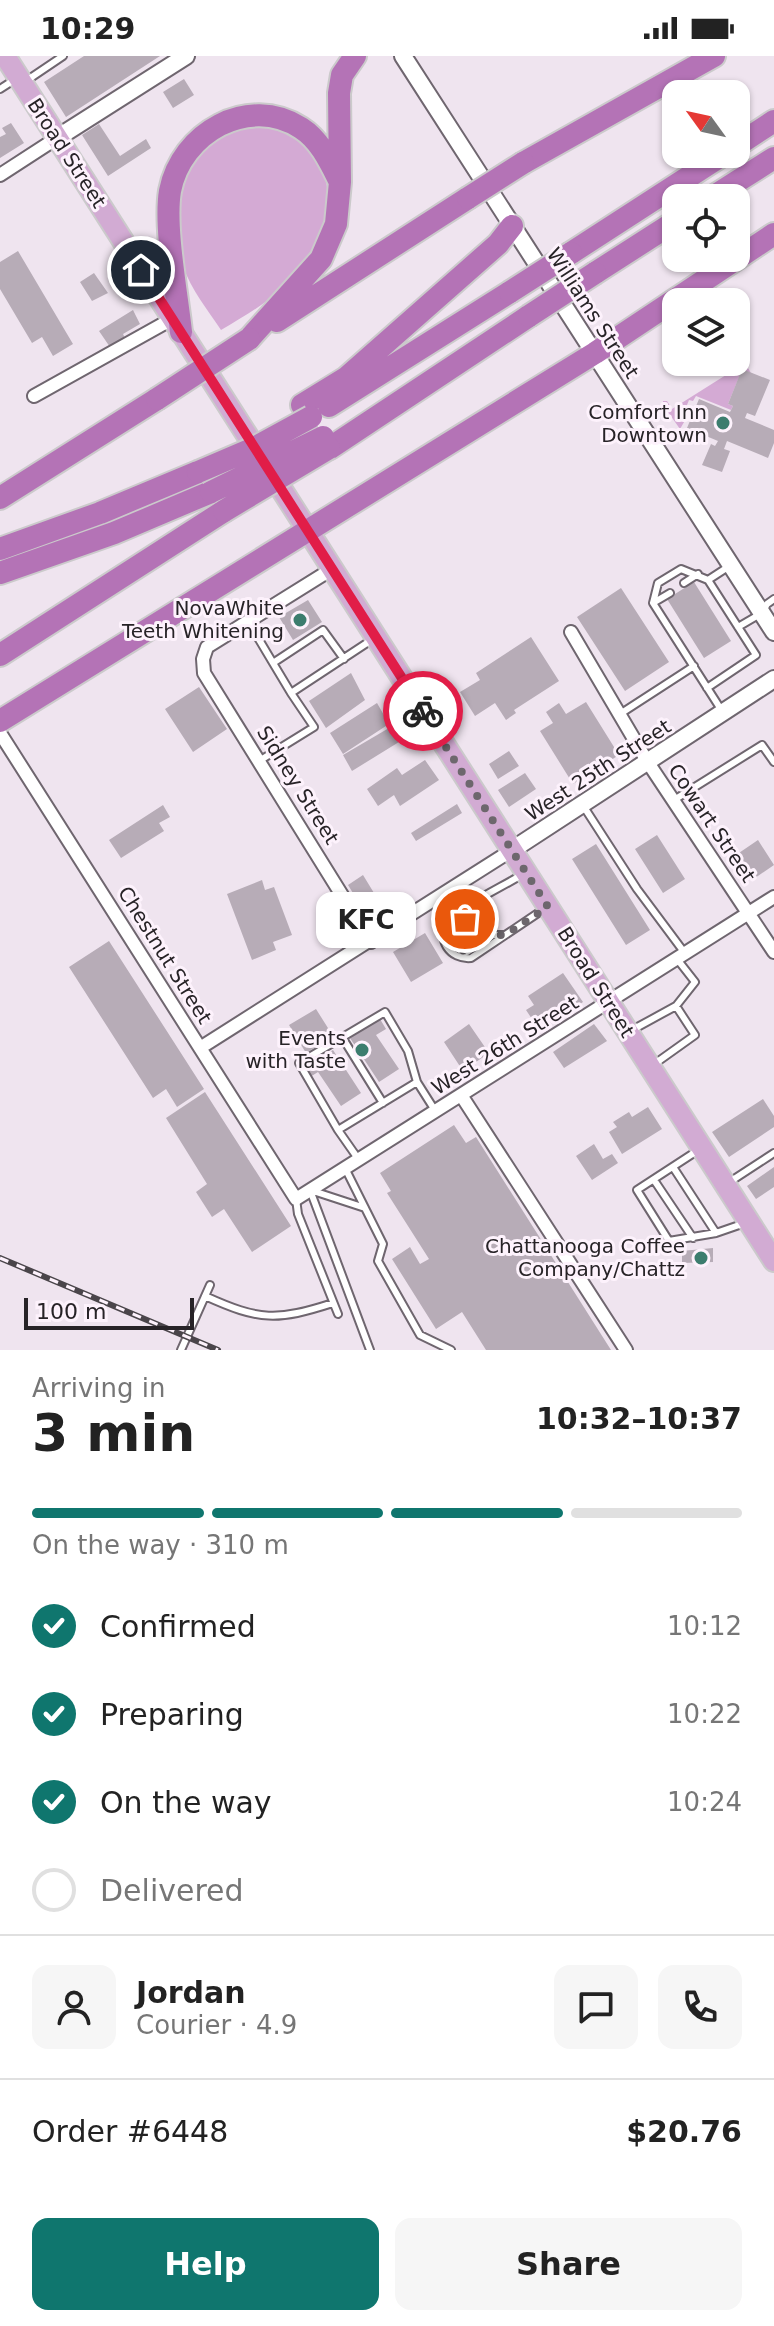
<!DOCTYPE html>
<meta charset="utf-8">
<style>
:root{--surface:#fff;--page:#f6f6f6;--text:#222;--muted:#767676;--line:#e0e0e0;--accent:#0f766e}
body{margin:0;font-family:"DejaVu Sans",sans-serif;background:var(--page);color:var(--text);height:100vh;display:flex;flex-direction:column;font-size:30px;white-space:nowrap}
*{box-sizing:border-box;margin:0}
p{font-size:26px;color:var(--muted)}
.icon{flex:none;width:44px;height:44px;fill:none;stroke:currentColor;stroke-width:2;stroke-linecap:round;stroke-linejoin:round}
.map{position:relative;height:1294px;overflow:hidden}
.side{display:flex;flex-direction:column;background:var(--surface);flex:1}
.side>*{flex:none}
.needle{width:52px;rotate:303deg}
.fabs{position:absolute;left:662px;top:24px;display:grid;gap:16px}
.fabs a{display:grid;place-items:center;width:88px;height:88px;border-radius:16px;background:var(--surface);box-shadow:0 2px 6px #0004;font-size:40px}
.scale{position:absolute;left:24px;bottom:20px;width:170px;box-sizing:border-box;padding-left:8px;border:4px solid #272327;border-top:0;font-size:22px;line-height:28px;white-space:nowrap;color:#272327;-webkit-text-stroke:6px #fdf2fc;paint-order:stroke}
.pin{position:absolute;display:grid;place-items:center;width:68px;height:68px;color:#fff;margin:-34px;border:4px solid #fff;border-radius:50%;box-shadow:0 2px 8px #0007}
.courier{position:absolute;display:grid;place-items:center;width:80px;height:80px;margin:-40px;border:6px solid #e11d48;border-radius:50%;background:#fff;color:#222;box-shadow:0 2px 10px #0007}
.bubble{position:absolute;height:56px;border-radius:16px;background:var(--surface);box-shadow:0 2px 6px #0004;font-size:26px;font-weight:800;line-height:56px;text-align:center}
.overview em{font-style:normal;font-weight:800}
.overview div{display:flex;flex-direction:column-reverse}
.overview{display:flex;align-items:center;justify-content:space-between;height:136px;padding:0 32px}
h1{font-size:52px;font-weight:800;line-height:60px}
.bar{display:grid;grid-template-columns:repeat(4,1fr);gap:12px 8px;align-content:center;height:96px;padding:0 32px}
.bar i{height:10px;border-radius:6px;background:var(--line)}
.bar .on{background:var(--accent)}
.bar p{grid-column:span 4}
.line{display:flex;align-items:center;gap:20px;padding:0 32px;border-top:2px solid var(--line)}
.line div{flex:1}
.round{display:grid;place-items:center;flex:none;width:84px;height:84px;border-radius:16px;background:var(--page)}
ol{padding:0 32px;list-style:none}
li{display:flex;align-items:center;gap:24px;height:88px}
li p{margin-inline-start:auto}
li .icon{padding:8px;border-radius:50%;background:var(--accent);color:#fff;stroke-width:4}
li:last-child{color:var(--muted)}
li i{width:44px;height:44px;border:4px solid var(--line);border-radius:50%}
.button{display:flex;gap:16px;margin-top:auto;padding:16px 32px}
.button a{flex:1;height:92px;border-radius:16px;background:var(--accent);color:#fff;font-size:32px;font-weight:800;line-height:92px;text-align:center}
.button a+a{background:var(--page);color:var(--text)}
.status{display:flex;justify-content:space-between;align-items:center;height:56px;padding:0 40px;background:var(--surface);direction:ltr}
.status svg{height:22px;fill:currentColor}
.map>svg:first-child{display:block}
.green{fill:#d4aad4}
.building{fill:#b7acb7}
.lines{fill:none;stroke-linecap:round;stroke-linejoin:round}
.service-casing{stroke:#6f666f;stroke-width:10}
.minor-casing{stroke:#6f666f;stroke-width:16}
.tertiary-casing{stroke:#6f666f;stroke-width:20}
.primary-casing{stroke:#cbcacb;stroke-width:24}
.motorway-casing{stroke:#cbcacb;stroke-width:26}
.service{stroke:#fff;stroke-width:6}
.minor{stroke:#fff;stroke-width:12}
.tertiary{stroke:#fff;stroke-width:16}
.primary{stroke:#d2abd3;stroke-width:20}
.motorway{stroke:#b473b6;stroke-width:22}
.rail-casing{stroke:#4a454a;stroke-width:6}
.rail{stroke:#fdf2fc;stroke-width:3;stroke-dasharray:9;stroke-linecap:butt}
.motorway-bridge-casing{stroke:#cbcacb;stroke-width:26;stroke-linecap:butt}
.motorway-bridge{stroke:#b473b6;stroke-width:22}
.done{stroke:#6d676d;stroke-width:8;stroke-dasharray:0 14.4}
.route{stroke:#e11d48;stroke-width:10}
.poi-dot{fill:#3c7d6e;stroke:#fdf2fc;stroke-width:3}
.labels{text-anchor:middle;stroke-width:6;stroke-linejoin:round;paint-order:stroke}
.street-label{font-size:20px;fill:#272327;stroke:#fdf2fc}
.poi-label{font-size:20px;fill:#272327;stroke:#fdf2fc;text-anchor:end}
</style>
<div class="status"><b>10:29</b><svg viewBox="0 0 49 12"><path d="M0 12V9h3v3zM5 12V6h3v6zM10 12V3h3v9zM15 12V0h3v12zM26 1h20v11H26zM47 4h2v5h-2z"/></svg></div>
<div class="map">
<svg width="774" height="1294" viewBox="0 0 774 1294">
<rect width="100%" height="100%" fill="#efe4ef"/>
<path class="green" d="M255 68C271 71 288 73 301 84 342 117 332 180 300 216 277 241 250 257 221 274 208 254 191 234 183 210 171 168 173 108 214 81 224 73 243 71 255 68Z
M745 307 751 317 742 314 728 348 733 350 731 354 696 340 693 345 689 344 683 359 687 361 680 373 663 349V345H667L672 353Z"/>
<path class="building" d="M84 0H160L66 61 44 26Z
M184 23 194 39 173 52 163 36Z
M11 67 24 87 0 102V81L6 78 2 72Z
M99 68 120 100 146 83 151 92 108 120 82 79Z
M18 195 73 288 53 300 42 281 32 287 0 233V206Z
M94 217 108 237 92 245 80 226Z
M133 254 140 268 123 278 126 284 112 294 99 275Z
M742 313 770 324 755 360 747 357 745 362 774 374V387L768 402 727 385 724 393 730 395 722 416 702 409 711 388 715 390 718 385 687 372 699 343 730 356 733 350 728 348Z
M694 526 731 585 704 602 667 543Z
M621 532 669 606 625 635 577 561Z
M308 544 322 566 293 584 279 561Z
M531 581 559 625 514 654 516 657 506 664 495 647 475 660 460 636 480 624 476 617Z
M351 617 365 644 326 672 309 645Z
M199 631 227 673 193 696 165 653Z
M586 646 619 699 573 728 540 675 553 667 546 656 559 647 566 658Z
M377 647 389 668 343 698 330 677Z
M389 672 399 686 352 715 343 699Z
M509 695 519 710 498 723 489 708Z
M425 704 439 724 400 750 394 739 378 750 367 733 397 712 402 719Z
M525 717 536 733 509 751 498 734Z
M457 748 462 757 416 785 411 777Z
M163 749 170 761 159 767 164 775 121 802 109 784Z
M657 779 685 823 663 837 635 793Z
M758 784 774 809 755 822 749 814 744 817 733 801Z
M596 788 650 874 626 889 572 803Z
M363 819 374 837 359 847 348 829Z
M262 824 265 834 274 831 292 879 273 886 276 894 252 904 227 838Z
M486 856 495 872 465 890 456 875Z
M425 877 443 907 411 926 393 896Z
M109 885 204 1033 177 1051 166 1033 153 1042 69 911Z
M563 917 583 946 540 975 526 954 534 949 528 940Z
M316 953 333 980 306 997 289 969Z
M380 963 386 973 376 979 399 1013 379 1026 350 982Z
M469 968 489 997 463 1015 444 986Z
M594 968 607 985 564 1012 553 996Z
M333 994 361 1037 341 1050 318 1016 310 1021 304 1012Z
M205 1036 291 1170 252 1196 224 1153 212 1161 196 1136 207 1128 166 1062Z
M763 1043 774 1060V1071L729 1101 712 1076Z
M648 1051 662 1073 622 1098 609 1076 617 1071 613 1066 629 1056 632 1061Z
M454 1069 466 1087 476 1081 611 1294H486L462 1256 436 1273 392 1203 410 1191 420 1208 429 1203 387 1137 391 1135 380 1117Z
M594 1088 603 1103 612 1098 618 1107 592 1124 576 1100Z
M774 1111V1131L756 1143 747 1130Z
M713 1192V1206L682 1207V1195Z"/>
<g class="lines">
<g class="service-casing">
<path id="service" d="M26 25 63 0
M0 33 14 24
M684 527 698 518
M653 547 670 537
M248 565 273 607
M738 571 762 557 767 548 774 543
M707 632 756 599 708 524
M291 637 273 607 323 574 344 603
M722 655 653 547 658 527 681 513 708 524 728 511
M620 658 694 610
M259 705 314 671 291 637 373 583
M674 744 762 689 774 706
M584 751 637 833 684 896
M523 818C506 829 459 851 449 865 435 883 450 904 471 902L544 853
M440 841 452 861
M476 848 465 863 451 876C450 886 456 895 467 896L493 879H503
M676 950 695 926 677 903
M632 974 676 950 695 979 653 1009
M342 981 383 1047
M338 1074 299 1007 385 956 408 995 417 1026
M700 1093 637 1134 669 1185 716 1177 745 1167
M359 1104 338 1074 417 1026 436 1056
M673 1111 716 1177
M345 1112 383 1188 378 1205 420 1279 451 1294
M654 1124 693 1182
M728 1127 774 1097
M310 1134 370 1294
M310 1134 365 1152
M296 1143 298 1158 338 1258
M205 1240C260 1265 277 1265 333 1247
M181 1294 210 1229"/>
</g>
<g class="minor-casing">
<path id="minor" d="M0 119 57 82
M34 340 172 263
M332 513 207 591 203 603 204 617 371 886
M571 576 647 705 774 896
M0 677 296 1143 774 841
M200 992 512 794
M461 1039 626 1294"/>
</g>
<g class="tertiary-casing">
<path id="tertiary" d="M403 0 774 576
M57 82 186 0
M512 794 774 623"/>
</g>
<g class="primary-casing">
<path id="primary" d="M5 0 774 1205"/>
</g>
<g class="motorway-casing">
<path id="motorway" d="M736 90 774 65
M523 107 714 0
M711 142 774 102
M571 197 724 98
M595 217 676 165
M277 265 468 142
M181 276C177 238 164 171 170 135 181 77 248 38 301 72 320 84 330 106 340 126
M249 283 321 203 336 168 340 126 339 37 342 19 355 0
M302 349 346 322 498 188 512 170
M329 350 510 236
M330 392 529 260
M0 442 157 343
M0 493 100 457 198 416
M0 517 114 477 211 436
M0 599 224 455
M0 665 595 297 774 178"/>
</g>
<use href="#service" class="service"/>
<use href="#minor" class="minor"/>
<use href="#tertiary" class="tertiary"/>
<use href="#primary" class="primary"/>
<use href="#motorway" class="motorway"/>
<g class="rail-casing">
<path id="rail" d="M0 1202 218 1294"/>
</g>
<use href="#rail" class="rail"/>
<g class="motorway-bridge-casing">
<path id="motorway-bridge" d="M468 142 523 107
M510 236 571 197
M529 260 595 217
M157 343 249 283
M198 416 254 392 311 361
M211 436 323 381
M224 455 329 392"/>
</g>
<use href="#motorway-bridge" class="motorway-bridge"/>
</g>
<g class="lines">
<path class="done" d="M423 655 548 851 505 879H493L467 896 456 891 450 882 454 870 465 863"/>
<path class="route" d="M141 214 423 655"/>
</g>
<g class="poi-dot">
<circle cx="723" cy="367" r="8"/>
<circle cx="300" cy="564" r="8"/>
<circle cx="362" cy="994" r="8"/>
<circle cx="701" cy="1202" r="8"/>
</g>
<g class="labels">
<g class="street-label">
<text transform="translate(67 97) rotate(57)" y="7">Broad Street</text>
<text transform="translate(593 257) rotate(57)" y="7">Williams Street</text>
<text transform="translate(598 714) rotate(-33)" y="7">West 25th Street</text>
<text transform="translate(298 729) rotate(58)" y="7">Sidney Street</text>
<text transform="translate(712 767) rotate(56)" y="7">Cowart Street</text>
<text transform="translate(165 899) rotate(58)" y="7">Chestnut Street</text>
<text transform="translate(596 926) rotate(58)" y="7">Broad Street</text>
<text transform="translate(505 989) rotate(-32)" y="7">West 26th Street</text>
</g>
<g class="poi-label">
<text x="707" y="363">Comfort Inn<tspan x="707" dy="23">Downtown</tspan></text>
<text x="284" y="559">NovaWhite<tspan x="284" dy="23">Teeth Whitening</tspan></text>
<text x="346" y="989">Events<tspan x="346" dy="23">with Taste</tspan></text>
<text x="685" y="1197">Chattanooga Coffee<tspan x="685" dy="23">Company/Chattz</tspan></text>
</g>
</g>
</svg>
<div class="fabs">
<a><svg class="needle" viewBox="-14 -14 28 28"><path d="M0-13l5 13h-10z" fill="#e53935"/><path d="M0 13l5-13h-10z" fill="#767676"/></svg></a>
<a><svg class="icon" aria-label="locate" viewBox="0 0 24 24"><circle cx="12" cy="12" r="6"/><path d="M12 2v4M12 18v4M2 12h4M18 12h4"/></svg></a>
<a><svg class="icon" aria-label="layers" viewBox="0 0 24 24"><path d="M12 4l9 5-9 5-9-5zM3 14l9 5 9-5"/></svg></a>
</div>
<div class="scale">100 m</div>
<div class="pin" style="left:465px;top:863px;background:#ea580c"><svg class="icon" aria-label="bag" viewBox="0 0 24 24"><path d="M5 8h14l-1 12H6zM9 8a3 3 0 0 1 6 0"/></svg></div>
<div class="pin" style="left:141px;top:214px;background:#1f2937"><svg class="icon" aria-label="home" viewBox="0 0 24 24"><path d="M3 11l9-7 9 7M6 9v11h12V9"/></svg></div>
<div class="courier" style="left:423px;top:655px"><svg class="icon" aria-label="bike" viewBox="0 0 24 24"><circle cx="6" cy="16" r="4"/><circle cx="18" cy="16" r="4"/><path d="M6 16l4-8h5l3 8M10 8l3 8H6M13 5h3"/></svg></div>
<div class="bubble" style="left:316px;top:836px;width:100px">KFC</div>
</div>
<section class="side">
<div class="overview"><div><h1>3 min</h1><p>Arriving in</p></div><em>10:32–10:37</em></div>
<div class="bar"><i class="on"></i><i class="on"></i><i class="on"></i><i></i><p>On the way · 310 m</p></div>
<ol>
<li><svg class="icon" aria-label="check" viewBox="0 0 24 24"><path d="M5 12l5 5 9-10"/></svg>Confirmed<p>10:12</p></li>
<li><svg class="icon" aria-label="check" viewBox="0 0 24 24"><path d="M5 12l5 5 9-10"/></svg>Preparing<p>10:22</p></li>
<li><svg class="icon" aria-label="check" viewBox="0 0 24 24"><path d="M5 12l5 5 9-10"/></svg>On the way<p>10:24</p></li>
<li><i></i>Delivered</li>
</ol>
<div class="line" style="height:144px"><a class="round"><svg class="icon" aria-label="person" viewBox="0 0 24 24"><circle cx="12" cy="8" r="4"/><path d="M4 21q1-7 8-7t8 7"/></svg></a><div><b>Jordan</b><p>Courier · 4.9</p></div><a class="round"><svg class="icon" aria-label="chat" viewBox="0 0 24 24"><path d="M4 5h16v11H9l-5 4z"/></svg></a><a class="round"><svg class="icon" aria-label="phone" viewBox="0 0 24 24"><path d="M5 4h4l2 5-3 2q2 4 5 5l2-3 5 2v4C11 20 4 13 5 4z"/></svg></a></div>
<div class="line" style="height:104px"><div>Order #6448</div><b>$20.76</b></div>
<div class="button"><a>Help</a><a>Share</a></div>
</section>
